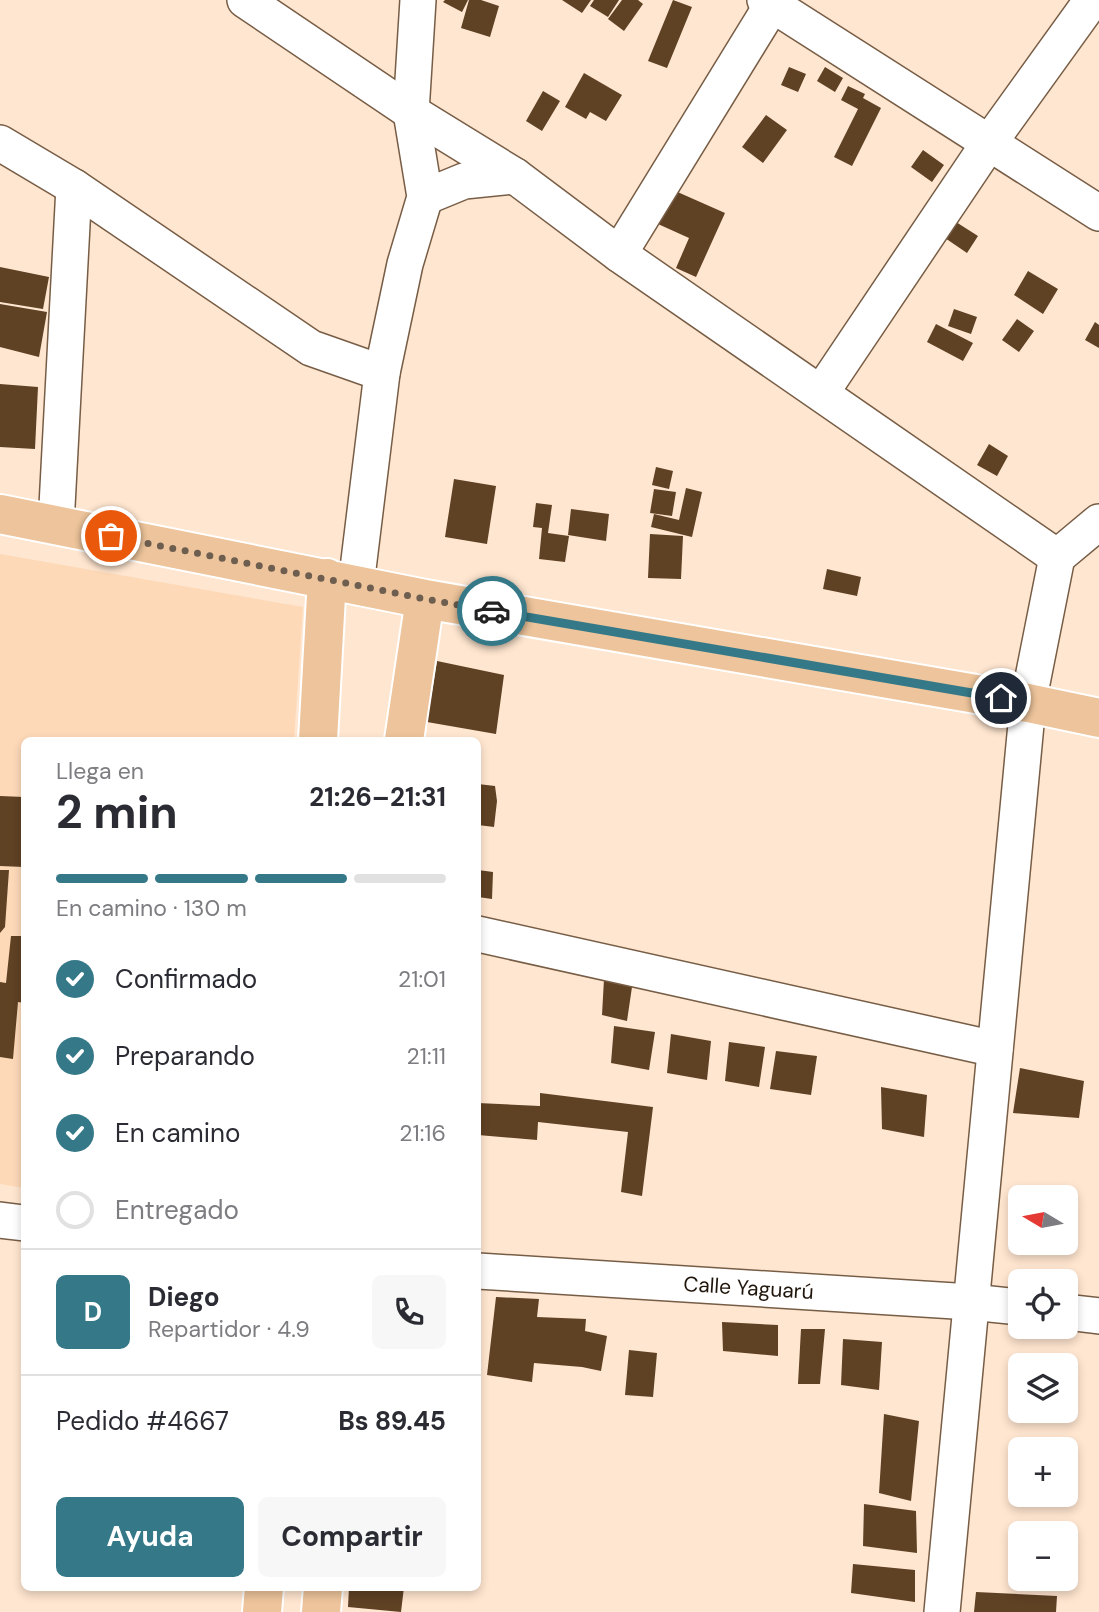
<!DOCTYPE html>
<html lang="es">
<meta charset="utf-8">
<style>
:root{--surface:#fff;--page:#f7f7f7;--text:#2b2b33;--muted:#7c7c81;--line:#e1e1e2;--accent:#357988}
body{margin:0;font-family:"DM Sans",sans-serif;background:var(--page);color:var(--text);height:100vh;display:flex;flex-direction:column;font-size:26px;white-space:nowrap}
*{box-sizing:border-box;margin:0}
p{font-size:23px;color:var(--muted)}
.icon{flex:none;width:38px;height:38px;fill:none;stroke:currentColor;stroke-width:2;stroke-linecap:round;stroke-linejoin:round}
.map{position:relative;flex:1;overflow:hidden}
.details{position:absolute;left:21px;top:737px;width:460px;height:854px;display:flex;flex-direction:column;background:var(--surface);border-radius:10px;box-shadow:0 4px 10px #0003}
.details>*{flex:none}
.needle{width:46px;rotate:280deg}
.tools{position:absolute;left:1008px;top:1185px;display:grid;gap:14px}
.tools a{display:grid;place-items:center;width:70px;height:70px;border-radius:10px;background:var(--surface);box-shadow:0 4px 10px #0003;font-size:35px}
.pin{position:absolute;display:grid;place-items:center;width:60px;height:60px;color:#fff;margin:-30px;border:4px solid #fff;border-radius:50%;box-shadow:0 2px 7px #0007}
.courier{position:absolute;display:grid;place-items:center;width:70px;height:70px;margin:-35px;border:5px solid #357988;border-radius:50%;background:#fff;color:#222;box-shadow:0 2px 9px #0007}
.summary em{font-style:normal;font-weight:700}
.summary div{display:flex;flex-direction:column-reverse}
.summary{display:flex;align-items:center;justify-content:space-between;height:119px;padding:0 35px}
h1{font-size:46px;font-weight:700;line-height:52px}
.bar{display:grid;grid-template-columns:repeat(4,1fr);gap:10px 7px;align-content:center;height:84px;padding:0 35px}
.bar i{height:9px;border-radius:5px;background:var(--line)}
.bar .selected{background:var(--accent)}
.bar p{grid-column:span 4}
.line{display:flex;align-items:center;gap:18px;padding:0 35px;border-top:2px solid var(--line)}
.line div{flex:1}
.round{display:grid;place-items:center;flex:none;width:74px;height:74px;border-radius:10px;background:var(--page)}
ol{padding:0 35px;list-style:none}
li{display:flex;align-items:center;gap:21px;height:77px}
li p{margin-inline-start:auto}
li .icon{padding:7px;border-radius:50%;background:var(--accent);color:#fff;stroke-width:4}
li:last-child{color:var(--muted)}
li i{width:38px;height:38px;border:4px solid var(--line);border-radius:50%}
.button{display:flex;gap:14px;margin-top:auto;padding:14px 35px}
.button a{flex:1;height:80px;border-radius:10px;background:var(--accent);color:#fff;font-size:28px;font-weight:700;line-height:80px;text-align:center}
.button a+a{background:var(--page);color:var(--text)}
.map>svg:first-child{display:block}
.built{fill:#fdd9b8}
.building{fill:#5f4124}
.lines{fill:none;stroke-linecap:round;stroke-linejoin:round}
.minor-casing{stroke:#775d45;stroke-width:38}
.major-casing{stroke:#fff;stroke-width:42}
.minor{stroke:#fff;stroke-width:35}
.major{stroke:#edc49b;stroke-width:38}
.done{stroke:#6e5e50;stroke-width:7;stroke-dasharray:0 12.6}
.route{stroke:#357988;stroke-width:9}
.labels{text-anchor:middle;stroke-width:7;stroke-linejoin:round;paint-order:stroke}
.street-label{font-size:21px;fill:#20150b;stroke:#fdf7f2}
</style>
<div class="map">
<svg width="1099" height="1612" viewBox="0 0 1099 1612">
<rect width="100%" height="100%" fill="#ffe6d0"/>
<path class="built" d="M0 554 303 607 294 740H24V1188L0 1184Z"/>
<path class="building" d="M445 0H468L462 12 443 2Z
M469 0H481L499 6 490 37 461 28Z
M562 0H591L582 13Z
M594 0H619L608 17 590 6Z
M622 0H638L643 4 624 31 608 19Z
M673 0 692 7 667 68 648 61Z
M789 67 806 74 798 92 781 85Z
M825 67 843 78 835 92 817 81Z
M584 73 622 95 606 121 590 112 586 119 565 107Z
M848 86 865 94 863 98 881 108 852 166 834 157 858 109 841 100Z
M543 91 560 101 542 131 526 121Z
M766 115 787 130 763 163 742 147Z
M923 150 944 165 932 182 911 167Z
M673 190 725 213 696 277 676 268 689 238 658 224Z
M956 222 978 236 967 253 945 238Z
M0 267 49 277 43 309 0 302Z
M1028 271 1058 289 1043 314 1014 295Z
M0 304 47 312 39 357 0 347Z
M954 309 977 317 971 334 948 326Z
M1017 319 1034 331 1019 352 1002 340Z
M1095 322 1099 325V348L1085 340Z
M936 324 973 343 963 361 927 342Z
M0 384 38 387 35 449 0 447Z
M989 444 1008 456 997 476 977 465Z
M656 467 673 471 669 489 652 485Z
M454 479 496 486 487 544 445 537Z
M686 488 702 492 692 537 651 527 654 514 679 520Z
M654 489 676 492 672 516 650 513Z
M536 503 552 505 548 533 569 536 565 562 539 559 542 528 533 527Z
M571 509 609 514 606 541 568 535Z
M650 534 683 536 681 579 648 578Z
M827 569 861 577 857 596 823 589Z
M437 661 504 675 496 734 427 722Z
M478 784 495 786 497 801 494 827 478 825Z
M0 796 24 797V867L0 866Z
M0 870H9L5 927 0 933Z
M478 870 493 872 492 899 478 897Z
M11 936H24V1003L18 1002 13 1059 0 1057V982L6 983Z
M604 979 632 987 627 1021 602 1015Z
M614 1026 655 1032 649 1070 611 1063Z
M671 1034 711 1041 707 1080 667 1073Z
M729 1042 765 1047 759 1087 725 1081Z
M776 1051 817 1056 811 1095 770 1089Z
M1020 1068 1084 1081 1079 1118 1013 1113Z
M881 1087 927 1095 924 1137 882 1129Z
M540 1093 653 1107 642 1196 621 1192 628 1132 538 1122 537 1140 478 1135V1103L540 1106Z
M496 1297 539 1299 537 1317 586 1319 585 1331 607 1336 601 1371 582 1367 534 1363 532 1382 487 1375Z
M722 1322 778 1325V1356L723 1351Z
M801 1329H825L820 1384H798Z
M843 1339 882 1342 879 1390 841 1385Z
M629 1350 657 1353 653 1397 625 1395Z
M884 1414 919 1421 911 1501 879 1493Z
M864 1504 916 1511 917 1553 863 1546Z
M853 1564 915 1570V1602L851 1593Z
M349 1587H404L401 1612 348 1607Z
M976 1592 1057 1596 1056 1612H974Z"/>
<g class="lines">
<g class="minor-casing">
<g id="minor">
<path d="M245 0 411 112 515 176 619 254 1057 557 1099 522"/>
<path d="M765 0 1099 213"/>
<path d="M0 143 74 187 311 348 382 373"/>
<path d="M425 197 464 181 515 176"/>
<path d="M619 254 775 0"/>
<path d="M821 393 989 143 1092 0"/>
<path d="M56 525 74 187"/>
<path d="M356 585 382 373 405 264 425 197 411 112 418 0"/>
<path d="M478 934 995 1049"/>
<path d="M0 1220 24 1223"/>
<path id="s1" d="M478 1271 971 1302 1020 1307"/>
<path d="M1066 1312 1099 1316"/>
<path d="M942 1612 1028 703 1057 557"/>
</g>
</g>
<g class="major-casing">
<path id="major" d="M0 514 425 599 1028 703 1099 718
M318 740 327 578
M404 740 425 599
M262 1612 264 1587
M321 1612 323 1587"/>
</g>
<use href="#minor" class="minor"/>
<use href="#major" class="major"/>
</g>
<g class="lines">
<path class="done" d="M111 536 425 599 492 611"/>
<path class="route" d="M492 611 1001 698"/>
</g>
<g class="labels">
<g class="street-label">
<text dy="7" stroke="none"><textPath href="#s1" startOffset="271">Calle Yaguarú</textPath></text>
</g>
</g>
</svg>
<div class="tools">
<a><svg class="needle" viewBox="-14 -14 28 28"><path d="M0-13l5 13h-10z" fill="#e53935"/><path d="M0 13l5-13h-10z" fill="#7c7c81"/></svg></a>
<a><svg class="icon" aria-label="locate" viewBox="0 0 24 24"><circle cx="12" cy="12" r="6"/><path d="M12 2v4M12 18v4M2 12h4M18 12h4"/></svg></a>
<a><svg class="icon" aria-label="layers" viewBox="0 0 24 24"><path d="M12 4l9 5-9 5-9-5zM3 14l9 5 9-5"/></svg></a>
<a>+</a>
<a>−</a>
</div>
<div class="pin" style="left:111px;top:536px;background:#ea580c"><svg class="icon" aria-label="bag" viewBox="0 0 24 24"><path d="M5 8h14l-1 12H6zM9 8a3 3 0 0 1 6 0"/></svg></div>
<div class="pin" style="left:1001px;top:698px;background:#1f2937"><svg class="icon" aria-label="home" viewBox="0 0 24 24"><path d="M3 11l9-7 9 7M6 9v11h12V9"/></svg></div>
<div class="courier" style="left:492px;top:611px"><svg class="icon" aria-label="car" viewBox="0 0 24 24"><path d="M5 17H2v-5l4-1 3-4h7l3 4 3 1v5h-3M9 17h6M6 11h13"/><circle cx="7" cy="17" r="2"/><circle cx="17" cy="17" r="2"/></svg></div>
<section class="details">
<div class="summary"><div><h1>2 min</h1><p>Llega en</p></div><em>21:26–21:31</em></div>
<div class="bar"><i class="selected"></i><i class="selected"></i><i class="selected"></i><i></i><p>En camino · 130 m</p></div>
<ol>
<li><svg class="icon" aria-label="check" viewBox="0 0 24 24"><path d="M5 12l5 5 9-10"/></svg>Confirmado<p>21:01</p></li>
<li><svg class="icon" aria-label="check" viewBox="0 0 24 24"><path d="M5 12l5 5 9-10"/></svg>Preparando<p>21:11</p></li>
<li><svg class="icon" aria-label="check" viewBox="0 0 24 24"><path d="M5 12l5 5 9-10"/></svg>En camino<p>21:16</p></li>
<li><i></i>Entregado</li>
</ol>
<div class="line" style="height:126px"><b class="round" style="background:var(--accent);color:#fff">D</b><div><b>Diego</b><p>Repartidor · 4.9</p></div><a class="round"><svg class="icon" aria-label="phone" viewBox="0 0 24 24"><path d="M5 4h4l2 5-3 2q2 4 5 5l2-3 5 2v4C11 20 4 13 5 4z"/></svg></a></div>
<div class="line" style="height:91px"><div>Pedido #4667</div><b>Bs 89.45</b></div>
<div class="button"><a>Ayuda</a><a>Compartir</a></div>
</section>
</div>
